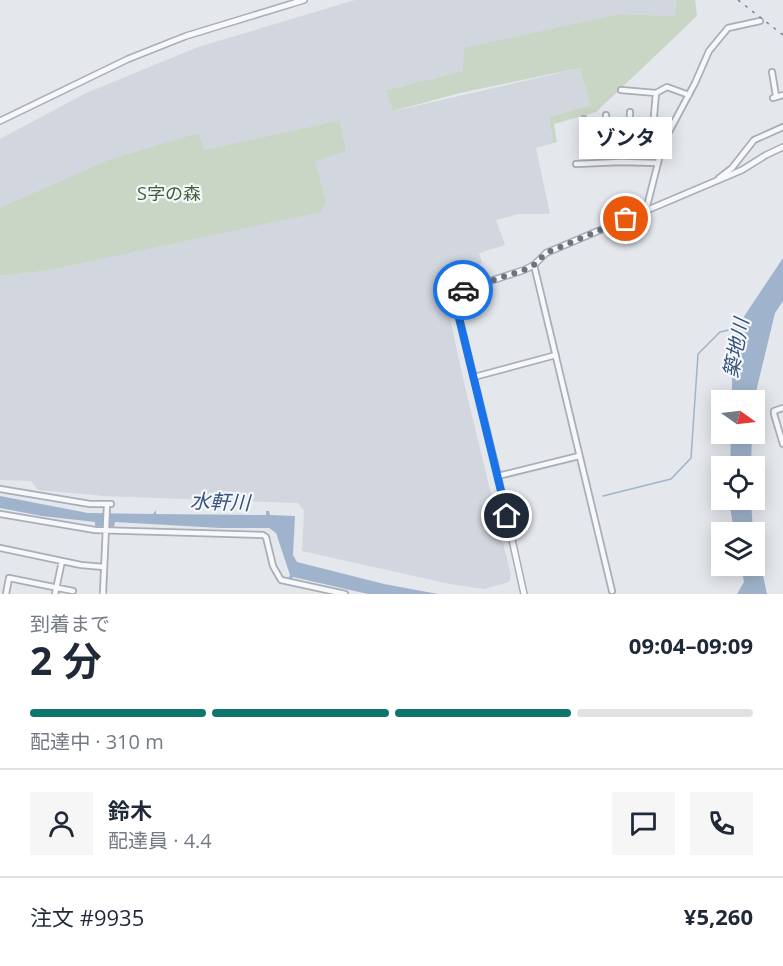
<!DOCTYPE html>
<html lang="ja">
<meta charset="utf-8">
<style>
:root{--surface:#fff;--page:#f6f6f7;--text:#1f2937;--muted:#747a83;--line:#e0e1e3;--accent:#0f766e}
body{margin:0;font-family:"Open Sans","Noto Sans JP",sans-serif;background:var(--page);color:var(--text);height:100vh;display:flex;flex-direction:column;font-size:22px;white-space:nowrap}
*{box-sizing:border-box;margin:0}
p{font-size:20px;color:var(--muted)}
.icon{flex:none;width:33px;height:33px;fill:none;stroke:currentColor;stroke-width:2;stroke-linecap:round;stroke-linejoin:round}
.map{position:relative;height:594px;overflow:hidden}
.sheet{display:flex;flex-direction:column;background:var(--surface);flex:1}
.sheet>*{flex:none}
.needle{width:39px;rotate:104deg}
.buttons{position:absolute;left:711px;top:390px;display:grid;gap:12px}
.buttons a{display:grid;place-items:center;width:54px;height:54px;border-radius:0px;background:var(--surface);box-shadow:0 3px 15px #0003;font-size:30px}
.pin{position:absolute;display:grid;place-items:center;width:51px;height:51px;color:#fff;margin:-26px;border:3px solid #fff;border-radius:50%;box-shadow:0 2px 6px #0007}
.courier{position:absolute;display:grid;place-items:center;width:60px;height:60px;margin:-30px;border:4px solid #1a73e8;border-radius:50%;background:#fff;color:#222;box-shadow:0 2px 8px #0007}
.bubble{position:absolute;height:42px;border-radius:0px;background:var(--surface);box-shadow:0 3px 15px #0003;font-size:20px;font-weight:700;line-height:42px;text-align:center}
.overview em{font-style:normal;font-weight:700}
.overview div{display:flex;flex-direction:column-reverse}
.overview{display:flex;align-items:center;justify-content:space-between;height:102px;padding:0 30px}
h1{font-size:39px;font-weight:700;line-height:45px}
.bar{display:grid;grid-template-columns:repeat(4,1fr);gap:9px 6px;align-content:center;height:72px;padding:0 30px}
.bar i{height:8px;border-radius:4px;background:var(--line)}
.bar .selected{background:var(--accent)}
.bar p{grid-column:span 4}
.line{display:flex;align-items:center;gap:15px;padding:0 30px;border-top:2px solid var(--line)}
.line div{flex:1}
.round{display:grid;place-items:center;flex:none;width:63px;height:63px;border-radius:0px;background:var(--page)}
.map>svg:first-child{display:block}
.built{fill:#d2d6de}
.green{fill:#c9d6c5}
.water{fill:#9fb4cc}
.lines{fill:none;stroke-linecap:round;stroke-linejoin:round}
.stream{stroke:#9fb4cc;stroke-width:1.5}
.minor-casing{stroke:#a9aeb7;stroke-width:8}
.tertiary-casing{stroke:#a9aeb7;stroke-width:8}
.minor{stroke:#f7f8fa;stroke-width:4.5}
.tertiary{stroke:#f7f8fa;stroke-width:5}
.rail{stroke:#7d8696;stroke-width:1.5;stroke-dasharray:3 6;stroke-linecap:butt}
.done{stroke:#6c737f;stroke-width:6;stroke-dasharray:0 10.8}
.route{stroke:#1a73e8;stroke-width:8}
.labels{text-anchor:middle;stroke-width:4.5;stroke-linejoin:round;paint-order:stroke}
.park-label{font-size:18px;fill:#3f6138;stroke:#f4f6f9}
.water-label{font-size:20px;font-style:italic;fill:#34527a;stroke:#f4f6f9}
</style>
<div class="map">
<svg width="783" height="594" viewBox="0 0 783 594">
<rect width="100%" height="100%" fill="#e4e7ec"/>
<path class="built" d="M355 0H678L676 16 620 14 463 71 386 90 394 111 580 68 590 105 549 117 553 143 536 148 550 214H519L496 220 505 245 479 253 482 263 444 276 446 283 443 285 464 383 511 575 509 582 484 589 450 584 302 551 304 511 298 503 104 496 38 490 31 481 0 480V276L44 271 326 201 314 161 346 150 340 120 204 150 199 133 0 208V139L84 94 198 47Z"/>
<path class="green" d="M677 0H695L697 16 596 112 554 124 557 142 553 143 549 117 590 105 580 68 460 93 393 111 386 90 463 71 464 48 620 14 675 16Z
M340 120 346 151 315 161 326 201 321 212 44 271 0 276V208L111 159 199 133 204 150Z"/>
<path class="water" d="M783 258V301L775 313 754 400H732V351L736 332 732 331 733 324H739Z
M731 434H752L751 466H730Z
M0 496 88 513 153 514 156 510V514L266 515V511H269L270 515 295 516 293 555 297 562 384 584 438 594H368L293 577 291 580 288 579 290 575 276 533 269 528H220L115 522 114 527 95 526V522L42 516 0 508Z
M729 500H751L753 532H734Z
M755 538 767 594H737L744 582 741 566H754Z"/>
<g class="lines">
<path class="stream" d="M603 496 671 479 691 458 698 354 720 332 733 329"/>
<g class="minor-casing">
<path id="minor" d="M772 72 776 96
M621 90 656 93 667 87 689 95
M656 93 652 139 663 143
M773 98 783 95
M606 115 608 143
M584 119 586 146 629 141 662 146
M629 141 630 112
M576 164 621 162 657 163
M719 178 732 168 754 140 783 127
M646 210 663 143 695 83 709 51 728 28 760 21
M534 265 612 591
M474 377 556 355
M783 408 774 411V414L783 444
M498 476 579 456
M0 489 90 504H111
M0 514 95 530 263 535 266 537 273 566 281 580 345 594
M0 548 81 565 104 567
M103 593 107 505
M6 594 9 578 73 591
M55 594 62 561"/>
</g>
<g class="tertiary-casing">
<path id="tertiary" d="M0 121 128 59 186 36 304 0
M103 594V593
M524 594 498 476 453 293 524 270 534 265 546 253 742 170 766 155 783 147"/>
</g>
<use href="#minor" class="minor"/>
<use href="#tertiary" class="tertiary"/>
<path class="rail" d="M738 0 783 35"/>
</g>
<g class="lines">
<path class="done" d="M463 290 524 270 534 265 546 253 626 219"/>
<path class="route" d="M463 290 453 293 507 516"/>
</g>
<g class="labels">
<g class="park-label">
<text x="169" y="200">S字の森</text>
</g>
<g class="water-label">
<text transform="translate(736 348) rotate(-79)" y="7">築地川</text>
<text transform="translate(220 502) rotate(2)" y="7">水軒川</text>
</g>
</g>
</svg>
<div class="buttons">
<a><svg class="needle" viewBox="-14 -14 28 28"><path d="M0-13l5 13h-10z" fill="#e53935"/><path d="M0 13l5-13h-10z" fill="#747a83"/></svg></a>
<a><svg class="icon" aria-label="locate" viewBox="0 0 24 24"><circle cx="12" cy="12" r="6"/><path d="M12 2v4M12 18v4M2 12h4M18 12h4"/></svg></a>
<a><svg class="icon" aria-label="layers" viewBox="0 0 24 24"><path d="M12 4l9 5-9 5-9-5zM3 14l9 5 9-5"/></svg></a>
</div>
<div class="pin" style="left:626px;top:219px;background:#ea580c"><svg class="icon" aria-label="bag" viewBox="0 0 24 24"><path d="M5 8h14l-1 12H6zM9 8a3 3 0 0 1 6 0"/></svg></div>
<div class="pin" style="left:507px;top:516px;background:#1f2937"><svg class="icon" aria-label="home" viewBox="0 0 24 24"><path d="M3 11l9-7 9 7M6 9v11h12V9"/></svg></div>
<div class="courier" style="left:463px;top:290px"><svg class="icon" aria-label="car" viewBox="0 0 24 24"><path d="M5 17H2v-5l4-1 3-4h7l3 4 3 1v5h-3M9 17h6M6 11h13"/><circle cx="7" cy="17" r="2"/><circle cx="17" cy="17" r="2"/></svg></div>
<div class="bubble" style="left:579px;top:117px;width:93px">ゾンタ</div>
</div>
<section class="sheet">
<div class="overview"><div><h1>2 分</h1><p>到着まで</p></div><em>09:04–09:09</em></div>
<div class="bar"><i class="selected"></i><i class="selected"></i><i class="selected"></i><i></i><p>配達中 · 310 m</p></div>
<div class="line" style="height:108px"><a class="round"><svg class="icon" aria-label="person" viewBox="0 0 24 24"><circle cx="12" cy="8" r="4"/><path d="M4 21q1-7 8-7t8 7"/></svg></a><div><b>鈴木</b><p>配達員 · 4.4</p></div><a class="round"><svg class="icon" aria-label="chat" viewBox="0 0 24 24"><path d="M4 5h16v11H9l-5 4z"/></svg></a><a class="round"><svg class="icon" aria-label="phone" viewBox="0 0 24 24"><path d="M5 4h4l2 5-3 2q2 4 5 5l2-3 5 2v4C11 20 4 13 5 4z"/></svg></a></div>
<div class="line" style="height:78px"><div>注文 #9935</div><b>¥5,260</b></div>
</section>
